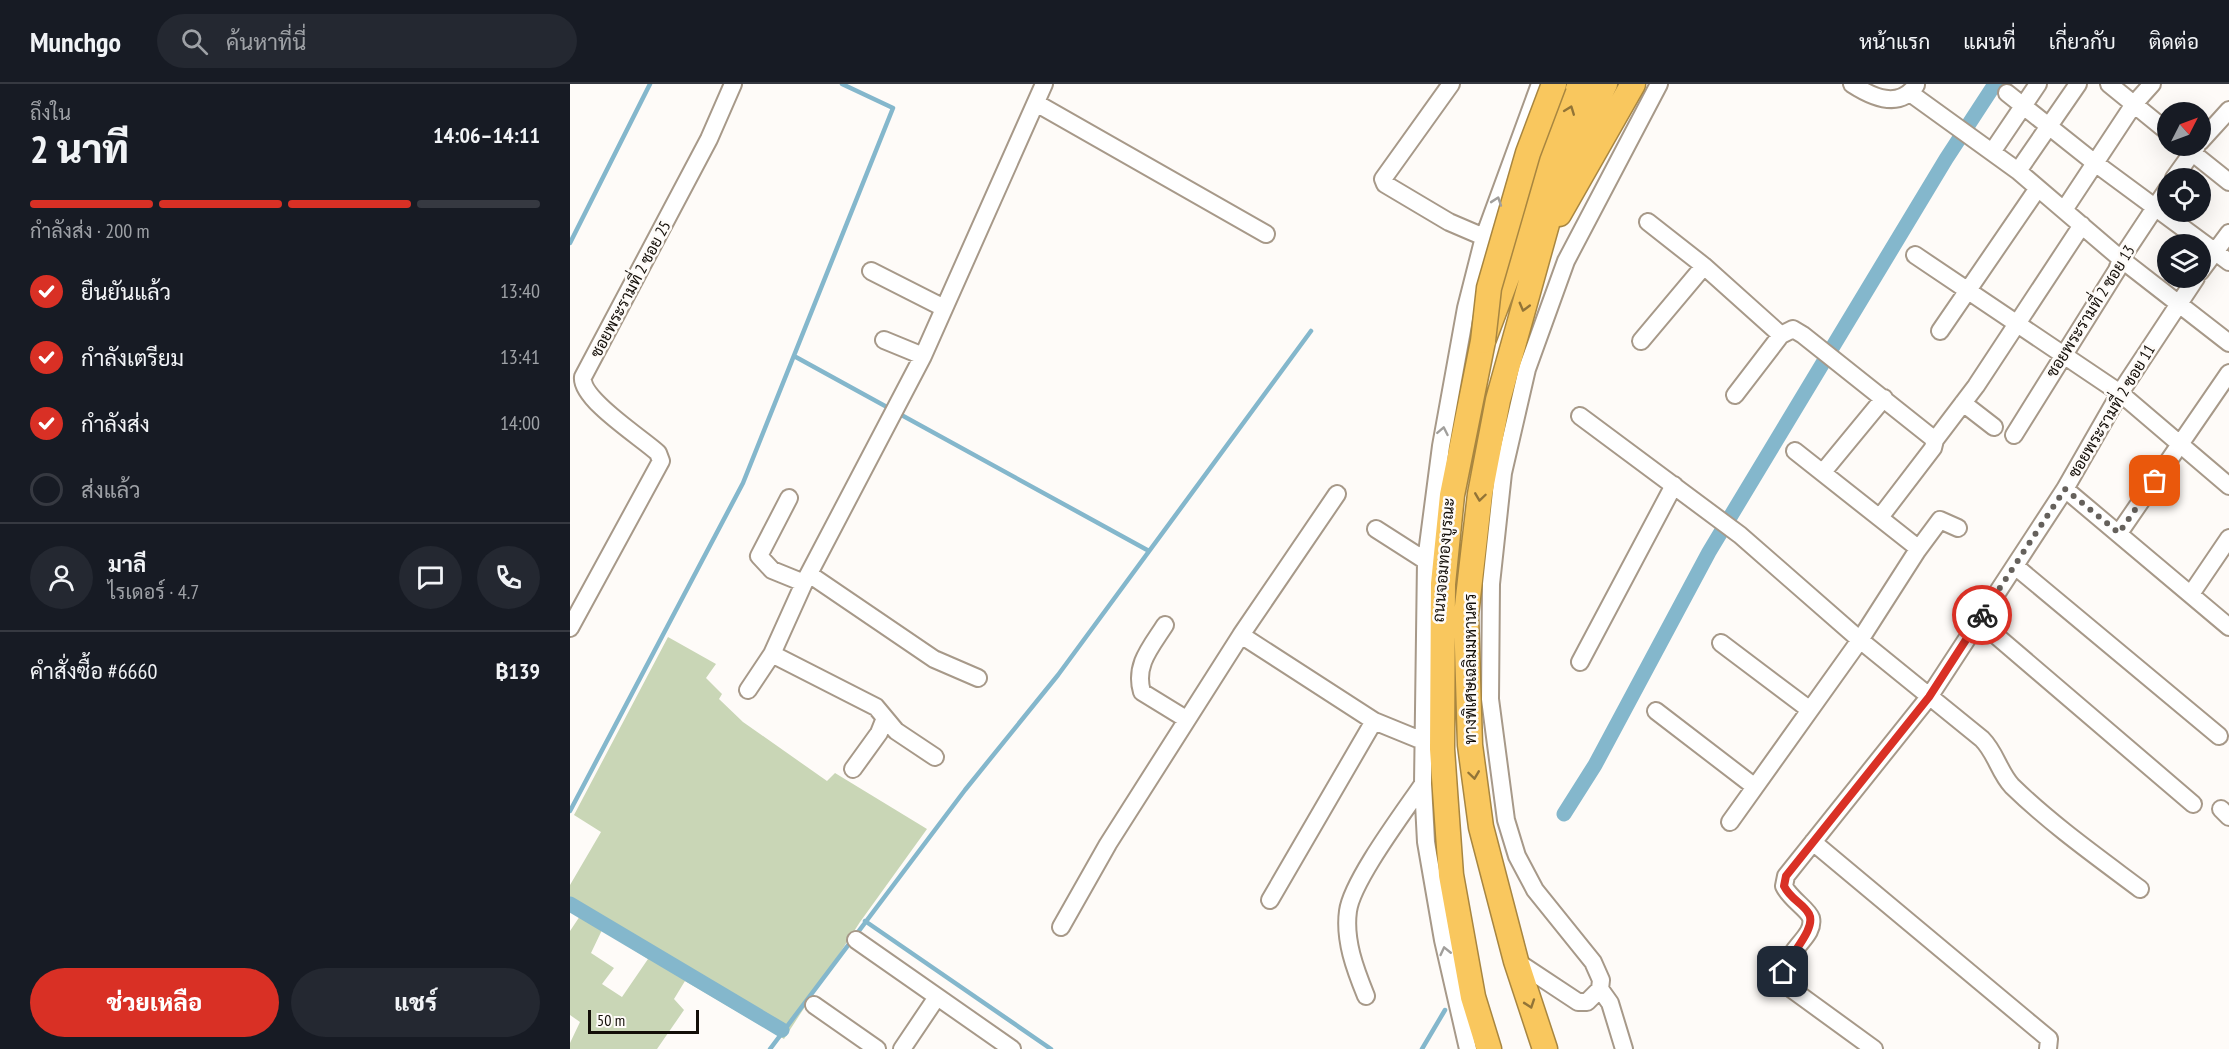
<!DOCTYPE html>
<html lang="th">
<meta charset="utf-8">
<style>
:root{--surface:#171b24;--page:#242831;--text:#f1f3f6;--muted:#9ea1a6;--line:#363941;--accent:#d93025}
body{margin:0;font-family:"PT Sans Narrow",Sarabun,sans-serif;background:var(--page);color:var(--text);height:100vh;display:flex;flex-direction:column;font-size:22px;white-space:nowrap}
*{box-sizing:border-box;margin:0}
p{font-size:20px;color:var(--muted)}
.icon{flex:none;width:33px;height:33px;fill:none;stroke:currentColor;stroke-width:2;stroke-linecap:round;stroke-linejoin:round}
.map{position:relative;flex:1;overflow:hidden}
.side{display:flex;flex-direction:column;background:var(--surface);width:570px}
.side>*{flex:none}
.needle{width:39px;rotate:48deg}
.fabs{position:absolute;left:1587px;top:18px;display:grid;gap:12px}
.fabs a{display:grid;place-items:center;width:54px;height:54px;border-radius:50%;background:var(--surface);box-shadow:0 6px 24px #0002;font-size:30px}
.scale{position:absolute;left:18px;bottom:15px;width:111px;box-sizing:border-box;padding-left:6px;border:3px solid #130e08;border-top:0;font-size:16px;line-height:21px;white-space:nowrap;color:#130e08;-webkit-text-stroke:4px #fefbf8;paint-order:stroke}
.pin{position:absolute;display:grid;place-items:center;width:51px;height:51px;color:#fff;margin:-26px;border-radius:12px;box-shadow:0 3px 9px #0006}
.courier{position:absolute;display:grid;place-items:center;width:60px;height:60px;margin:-30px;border:4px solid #d93025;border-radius:50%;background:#fff;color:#222;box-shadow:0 2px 8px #0007}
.head em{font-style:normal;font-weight:800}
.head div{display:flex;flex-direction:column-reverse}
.head{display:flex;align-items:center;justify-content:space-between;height:102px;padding:0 30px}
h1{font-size:39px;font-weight:800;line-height:45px}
.bar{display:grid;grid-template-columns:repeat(4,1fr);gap:9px 6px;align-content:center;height:72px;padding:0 30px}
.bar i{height:8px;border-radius:4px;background:var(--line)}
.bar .selected{background:var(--accent)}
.bar p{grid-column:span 4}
.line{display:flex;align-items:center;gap:15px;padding:0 30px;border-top:2px solid var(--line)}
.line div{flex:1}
.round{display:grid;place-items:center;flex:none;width:63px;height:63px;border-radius:32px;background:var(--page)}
ol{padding:0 30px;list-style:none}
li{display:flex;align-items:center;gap:18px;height:66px}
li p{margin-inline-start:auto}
li .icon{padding:6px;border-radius:50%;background:var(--accent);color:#fff;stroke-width:4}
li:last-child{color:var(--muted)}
li i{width:33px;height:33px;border:3px solid var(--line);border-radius:50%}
.action{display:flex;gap:12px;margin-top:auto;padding:12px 30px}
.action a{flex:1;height:69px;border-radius:36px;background:var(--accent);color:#fff;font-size:24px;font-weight:800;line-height:69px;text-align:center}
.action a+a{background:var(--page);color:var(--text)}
header{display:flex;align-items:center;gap:36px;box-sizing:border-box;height:84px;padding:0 30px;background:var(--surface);border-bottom:2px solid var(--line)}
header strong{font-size:28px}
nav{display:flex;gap:33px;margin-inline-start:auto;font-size:21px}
.search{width:420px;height:54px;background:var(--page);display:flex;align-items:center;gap:15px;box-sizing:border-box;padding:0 21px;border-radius:33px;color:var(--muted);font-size:22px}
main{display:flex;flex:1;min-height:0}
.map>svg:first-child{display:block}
.green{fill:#c9d6b6;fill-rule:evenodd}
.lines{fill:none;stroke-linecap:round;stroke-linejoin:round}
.stream{stroke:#84b7cc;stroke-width:4.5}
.canal{stroke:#84b7cc;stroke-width:15}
.minor-casing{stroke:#a79989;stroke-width:20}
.highway-casing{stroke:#a88640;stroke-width:27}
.minor{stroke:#fff;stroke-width:16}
.highway{stroke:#f9c75e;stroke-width:24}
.highway-bridge-casing{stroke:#a88640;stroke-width:27;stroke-linecap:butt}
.highway-bridge{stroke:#f9c75e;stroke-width:24}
.oneway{stroke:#927437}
.oneway2{stroke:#a19f9c}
.done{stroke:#65615c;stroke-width:6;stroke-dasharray:0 10.8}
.route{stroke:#d93025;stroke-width:8}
.labels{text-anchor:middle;stroke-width:5;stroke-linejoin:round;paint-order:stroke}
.street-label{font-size:16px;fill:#130e08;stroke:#fefbf8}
</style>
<header>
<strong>Munchgo</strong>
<div class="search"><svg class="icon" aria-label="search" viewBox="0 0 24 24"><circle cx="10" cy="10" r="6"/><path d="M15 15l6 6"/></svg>ค้นหาที่นี่</div>
<nav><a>หน้าแรก</a><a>แผนที่</a><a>เกี่ยวกับ</a><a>ติดต่อ</a></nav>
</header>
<main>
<section class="side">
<div class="head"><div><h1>2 นาที</h1><p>ถึงใน</p></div><em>14:06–14:11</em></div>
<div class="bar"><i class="selected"></i><i class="selected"></i><i class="selected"></i><i></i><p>กำลังส่ง · 200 m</p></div>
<ol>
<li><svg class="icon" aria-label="check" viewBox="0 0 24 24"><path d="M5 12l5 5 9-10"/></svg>ยืนยันแล้ว<p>13:40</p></li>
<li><svg class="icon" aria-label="check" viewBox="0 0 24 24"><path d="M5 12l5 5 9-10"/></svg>กำลังเตรียม<p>13:41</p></li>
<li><svg class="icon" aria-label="check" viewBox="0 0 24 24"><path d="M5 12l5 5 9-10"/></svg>กำลังส่ง<p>14:00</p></li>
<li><i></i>ส่งแล้ว</li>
</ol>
<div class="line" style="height:108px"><a class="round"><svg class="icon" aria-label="person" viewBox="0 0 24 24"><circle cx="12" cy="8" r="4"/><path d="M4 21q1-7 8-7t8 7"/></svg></a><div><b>มาลี</b><p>ไรเดอร์ · 4.7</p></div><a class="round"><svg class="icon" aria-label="chat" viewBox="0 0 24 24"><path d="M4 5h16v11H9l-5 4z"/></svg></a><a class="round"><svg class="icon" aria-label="phone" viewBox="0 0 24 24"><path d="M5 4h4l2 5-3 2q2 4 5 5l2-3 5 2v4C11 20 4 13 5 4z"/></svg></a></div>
<div class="line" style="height:78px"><div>คำสั่งซื้อ #6660</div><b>฿139</b></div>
<div class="action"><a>ช่วยเหลือ</a><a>แชร์</a></div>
</section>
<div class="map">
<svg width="1659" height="965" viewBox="0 0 1659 965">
<rect width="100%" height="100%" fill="#fefbf8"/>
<path class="green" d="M98 553 146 580 136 594 152 610 149 615 173 638 257 697 265 689 357 745 290 838 214 955 115 897 104 915 114 926 87 965H0V959L10 938 0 931V847L10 832 0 815V801L31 748 4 731ZM32 846 78 875 52 913 32 900 44 884 21 869Z"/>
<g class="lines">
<path class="stream" d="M0 159 80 0
M224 272 579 467
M0 727 173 399 323 24 272 0
M295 837 481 965
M200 965 395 706 488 591 741 247
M852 965 875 926"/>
<path class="canal" d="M994 730 1025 681 1139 468 1376 75 1425 0
M0 820 212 946"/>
<g class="minor-casing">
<path id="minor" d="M881 0 813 95 815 100 879 138 914 153
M1282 0C1302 13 1329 26 1346 1
M1539 0 1598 48
M1340 9 1448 87 1551 175 1659 259
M1437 9 1525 79 1659 178
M466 19 696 150
M1630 58 1659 26
M1614 62 1659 98
M1422 68 1468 0
M1448 87 1508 0
M1604 94 1627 62
M1494 126 1564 20 1582 0
M1078 138 1134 182 1211 251 1223 245 1233 251 1365 356 1363 364 1311 432
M1345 171 1550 309 1659 402
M301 187 374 224
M1630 188 1659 149
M1370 247 1468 104
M314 256 353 272
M1071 257 1134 182
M1165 311 1211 251
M1393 319 1424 343
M1010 332 1170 451 1290 556 1412 655C1426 669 1429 688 1442 702 1481 740 1526 772 1570 805
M1444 351 1547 186 1551 175 1598 104
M1365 356 1406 302 1512 141
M1253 388 1314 314
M1495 405 1659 543
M219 414 189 472 202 486 234 499
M806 445 856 477
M1549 449 1659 289
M1347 467 1370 436 1388 444
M1445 482 1649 652
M239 490 364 575 408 594
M1621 510 1659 454
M1409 537 1623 720
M595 541C581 563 564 581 572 608L616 635
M0 544 91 377 88 369C72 354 10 315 13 293L139 55 163 0
M671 551 767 410
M1151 559 1240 626
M202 570 306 623 326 647 365 673
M1010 578 1104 401
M178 606 202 570 234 499 353 272 474 0
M1086 627 1185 703
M283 685 309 649 315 634
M1651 725 1659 733
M1160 738 1290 556 1347 467 1344 461 1225 367
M1243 758 1479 955 1478 965
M700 816 804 637
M491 843 538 760 671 551 804 637 853 657
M286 856 442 965
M946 877 1008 918H1017L1030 905 1031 896 1023 878 965 806 947 772 936 736 920 615 921 500 933 389 957 285 996 177 1089 0
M1030 905 1040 919 1054 965
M796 912C785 885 774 856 778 827 782 797 834 728 853 700
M244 921 307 965
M332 965 367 913
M898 965 873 856 856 758 853 700 856 477 871 362 896 224 914 153 970 0
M1304 965 1216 901C1207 867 1246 856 1241 834 1238 825 1220 815 1214 802L1216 792 1359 613 1495 405 1550 309 1626 194"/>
</g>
<g class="highway-casing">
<path id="highway" d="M989 130 1063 0
M919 965 903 913 881 791 872 665 873 500 882 411 913 257 1010 0
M975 965 946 877 911 743 900 661 896 531 910 410 928 316 992 86 1035 0"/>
</g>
<use href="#minor" class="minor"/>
<use href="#highway" class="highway"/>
<g class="highway-bridge-casing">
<path id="highway-bridge" d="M913 257 919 204 958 69 984 0"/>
</g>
<use href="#highway-bridge" class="highway-bridge"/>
</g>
<defs><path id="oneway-chevron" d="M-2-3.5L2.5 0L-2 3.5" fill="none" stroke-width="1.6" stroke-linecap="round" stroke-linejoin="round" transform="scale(1.5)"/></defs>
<g class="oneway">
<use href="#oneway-chevron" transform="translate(1000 26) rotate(-69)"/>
<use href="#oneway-chevron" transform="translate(954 223) rotate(105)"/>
<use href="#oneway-chevron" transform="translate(910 413) rotate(98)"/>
<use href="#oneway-chevron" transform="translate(904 691) rotate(82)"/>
<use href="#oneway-chevron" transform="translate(960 920) rotate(71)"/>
</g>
<g class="oneway2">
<use href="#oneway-chevron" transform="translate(927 117) rotate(-71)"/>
<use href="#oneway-chevron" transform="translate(873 347) rotate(-79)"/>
<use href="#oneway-chevron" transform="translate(875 867) rotate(-103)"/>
</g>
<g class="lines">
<path class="done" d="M1412 531 1495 405 1549 449 1585 397"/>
<path class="route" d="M1213 888C1218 872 1247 845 1239 830 1233 819 1221 816 1214 802L1216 792 1359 613 1412 531"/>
</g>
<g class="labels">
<g class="street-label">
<text transform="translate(60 205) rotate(-62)" y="6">ซอยพระรามที่ 2 ซอย 25</text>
<text transform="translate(1520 227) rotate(-58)" y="6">ซอยพระรามที่ 2 ซอย 13</text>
<text transform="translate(1541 327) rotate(-59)" y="6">ซอยพระรามที่ 2 ซอย 11</text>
<text transform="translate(873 476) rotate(-85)" y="6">ถนนจอมทองบูรณะ</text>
<text transform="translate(900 585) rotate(-90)" y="6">ทางพิเศษเฉลิมมหานคร</text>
</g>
</g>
</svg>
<div class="fabs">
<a><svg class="needle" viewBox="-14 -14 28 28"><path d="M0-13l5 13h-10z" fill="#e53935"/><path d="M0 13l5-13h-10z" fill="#9ea1a6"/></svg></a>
<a><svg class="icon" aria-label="locate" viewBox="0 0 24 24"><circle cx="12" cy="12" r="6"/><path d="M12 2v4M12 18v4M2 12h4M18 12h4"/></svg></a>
<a><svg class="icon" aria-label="layers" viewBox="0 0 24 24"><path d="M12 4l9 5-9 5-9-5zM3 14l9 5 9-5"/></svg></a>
</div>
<div class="scale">50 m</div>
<div class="pin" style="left:1585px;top:397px;background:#ea580c"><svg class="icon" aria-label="bag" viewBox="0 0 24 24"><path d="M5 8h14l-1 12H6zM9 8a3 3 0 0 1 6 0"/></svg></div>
<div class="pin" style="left:1213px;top:888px;background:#1f2937"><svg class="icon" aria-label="home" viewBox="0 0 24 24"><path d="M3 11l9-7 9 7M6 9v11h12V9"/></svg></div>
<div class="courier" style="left:1412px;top:531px"><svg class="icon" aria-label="bike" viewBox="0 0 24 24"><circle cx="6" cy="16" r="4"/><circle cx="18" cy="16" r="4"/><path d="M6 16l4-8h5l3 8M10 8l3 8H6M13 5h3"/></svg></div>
</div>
</main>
